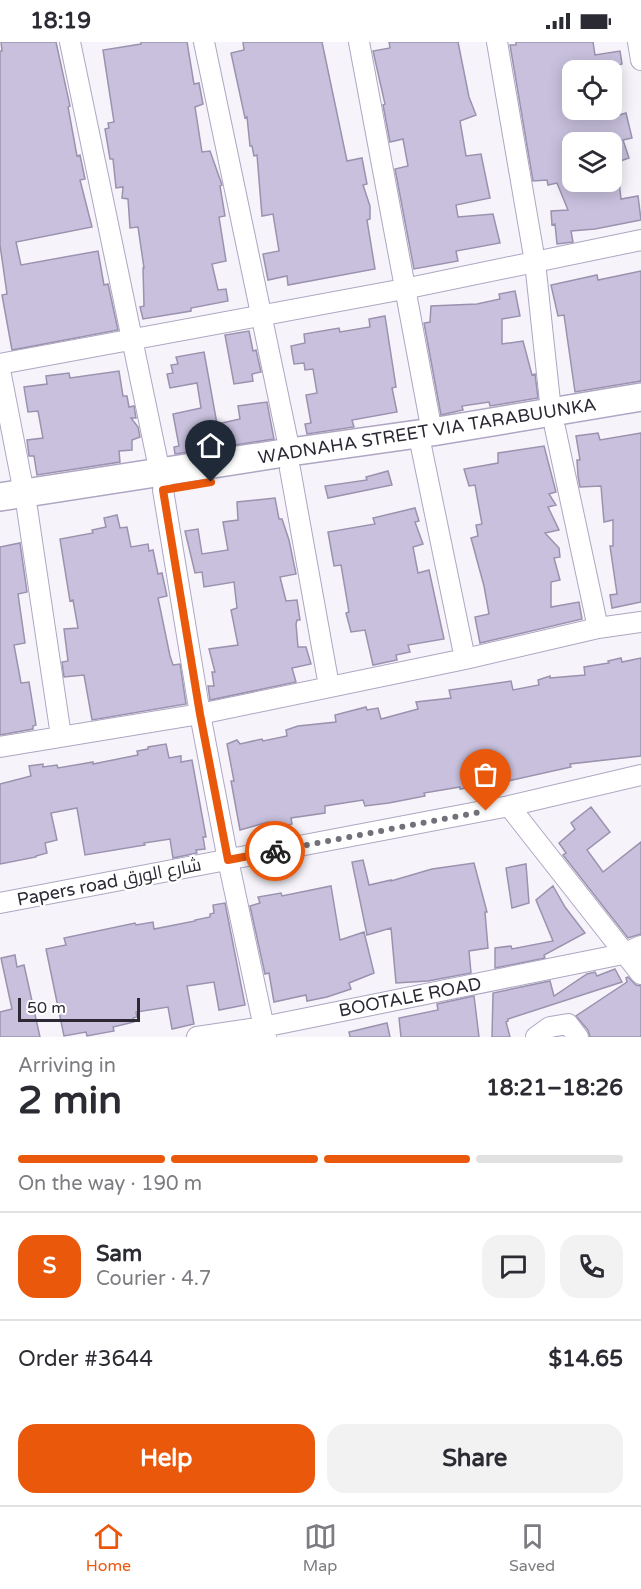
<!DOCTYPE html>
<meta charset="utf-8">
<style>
:root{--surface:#fff;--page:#f2f2f3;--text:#2b2b33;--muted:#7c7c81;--line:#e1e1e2;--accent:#ea580c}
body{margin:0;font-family:"Varela Round",Cairo,sans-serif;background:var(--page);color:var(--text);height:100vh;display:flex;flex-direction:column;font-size:22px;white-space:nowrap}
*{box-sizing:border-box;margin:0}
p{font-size:20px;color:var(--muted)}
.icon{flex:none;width:33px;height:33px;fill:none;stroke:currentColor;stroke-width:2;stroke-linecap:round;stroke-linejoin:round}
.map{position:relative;height:995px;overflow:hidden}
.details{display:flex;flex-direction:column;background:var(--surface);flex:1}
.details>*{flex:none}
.buttons{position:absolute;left:562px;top:18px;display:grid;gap:12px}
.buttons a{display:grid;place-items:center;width:60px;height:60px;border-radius:12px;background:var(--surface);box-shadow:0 3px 15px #0003;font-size:30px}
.scale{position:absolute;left:18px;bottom:15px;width:122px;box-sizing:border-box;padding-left:6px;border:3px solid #2c2934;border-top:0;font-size:16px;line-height:21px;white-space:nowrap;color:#2c2934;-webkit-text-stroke:4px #fff;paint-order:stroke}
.pin{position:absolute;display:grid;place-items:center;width:51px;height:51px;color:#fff;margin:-62px -26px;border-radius:50% 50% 50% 0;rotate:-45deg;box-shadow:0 0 6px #0007}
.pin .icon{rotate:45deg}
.courier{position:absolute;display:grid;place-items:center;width:60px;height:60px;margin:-30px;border:4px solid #ea580c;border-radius:50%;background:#fff;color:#222;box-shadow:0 2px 8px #0007}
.summary em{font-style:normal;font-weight:800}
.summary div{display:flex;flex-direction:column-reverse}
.summary{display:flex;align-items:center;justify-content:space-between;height:102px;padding:0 18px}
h1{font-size:39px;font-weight:800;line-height:45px}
.bar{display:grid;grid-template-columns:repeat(4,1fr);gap:9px 6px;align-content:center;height:72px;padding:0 18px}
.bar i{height:8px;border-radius:4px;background:var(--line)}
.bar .current{background:var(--accent)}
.bar p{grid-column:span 4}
.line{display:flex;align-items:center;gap:15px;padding:0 18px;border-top:2px solid var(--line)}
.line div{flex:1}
.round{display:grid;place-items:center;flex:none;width:63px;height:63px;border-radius:18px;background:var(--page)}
.action{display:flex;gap:12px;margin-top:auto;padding:12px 18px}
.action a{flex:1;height:69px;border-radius:18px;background:var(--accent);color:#fff;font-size:24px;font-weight:800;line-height:69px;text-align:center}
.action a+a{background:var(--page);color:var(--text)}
.status{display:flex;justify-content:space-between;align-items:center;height:42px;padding:0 30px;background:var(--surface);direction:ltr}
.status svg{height:16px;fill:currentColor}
.tabs{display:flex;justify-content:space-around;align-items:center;height:84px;border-top:2px solid var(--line);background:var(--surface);font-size:16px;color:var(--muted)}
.tabs a{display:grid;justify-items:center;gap:3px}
.tabs .current{color:var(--accent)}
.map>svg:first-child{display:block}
.building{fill:#c8c0dd;stroke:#9a92ae;stroke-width:1.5}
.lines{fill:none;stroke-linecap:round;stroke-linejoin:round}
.street-casing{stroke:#aea6c2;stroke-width:22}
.secondary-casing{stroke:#aea6c2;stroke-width:30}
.street{stroke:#fff;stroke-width:20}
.secondary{stroke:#fff;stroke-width:27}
.done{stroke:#737079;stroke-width:6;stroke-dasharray:0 10.8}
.route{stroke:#ea580c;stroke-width:8}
.labels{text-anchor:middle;stroke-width:4.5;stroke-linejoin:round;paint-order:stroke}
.street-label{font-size:18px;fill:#2c2934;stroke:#fff}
</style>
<div class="status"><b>18:19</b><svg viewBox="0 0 49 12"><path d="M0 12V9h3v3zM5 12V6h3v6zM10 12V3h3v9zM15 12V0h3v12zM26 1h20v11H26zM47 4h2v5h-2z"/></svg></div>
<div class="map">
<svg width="641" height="995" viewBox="0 0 641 995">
<rect width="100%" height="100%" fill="#f6f4fa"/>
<path class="building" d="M1 0H56L70 64 68 65 77 114 80 113 85 137 80 138 92 185 16 200 21 223 98 209 104 243 108 242 118 288 12 308 2 253 7 252 0 203V9H2Z
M141 0H187L194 42 199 41 203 62 195 65 202 110 210 109 222 143 220 144 225 174 219 175 226 219 212 222 218 248 226 247 228 259 191 266V269L143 277 140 265 144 264 143 226H144L138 185 130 186 128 157 122 156 123 145 116 146 113 117H110L105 87 109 86 108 81 114 80 103 8 141 2Z
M243 0H322L347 119 362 116 367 142 363 143 370 164V177L367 178 375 227 288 243 287 234 268 238 263 212 279 209 273 172 262 174 257 113 254 114 252 104H250L247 75 245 76 231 11 244 8Z
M389 0H458L469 55 476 73 460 79 466 114 481 112 490 156 456 163 458 175 493 172 500 201 456 209 458 219 414 227 395 127 408 124 403 97 390 100 383 63 385 62 373 9 390 6Z
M516 0H593L595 13 620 9 622 22 618 23V28H573V68H618L619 73 626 71 632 96 623 98 629 116 612 122V100H573V140H583L584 143 619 139 621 157 638 154 641 178 595 187 571 189 573 200 557 202 555 182 552 183 551 169 568 168 557 141 548 143 547 138 533 139 510 3H516Z
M641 229V339L575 350 564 273 558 274 551 243 597 233 598 238Z
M515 249 520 274 502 277V302L523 299 532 333 535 332 538 356 490 364 489 360 462 364 463 368 441 373 424 281 430 280 431 264 477 262 500 257 499 252Z
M385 274 396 345 392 346 397 370 352 378 354 385 307 392 305 382 311 381 306 353 317 351 313 327 305 328 304 321 294 322 291 304 305 301 304 292 339 286 340 290 370 285 369 277Z
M249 289 253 309 256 308 261 330 252 332 253 339 234 342 225 293Z
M204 310 217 382 240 377 238 364 267 360 274 397 175 412 174 405 179 404 173 372 201 366 197 341 170 346 167 332 173 331 171 323 178 322 176 315Z
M119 329 123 354H127L129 365 134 364 136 376H131L138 385 140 395 132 398V408L119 409 120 420 37 433 34 414H29L27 398 43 396 38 369 28 370 24 345 47 342 46 334 69 331 70 336Z
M598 391 600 398 641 391V560L612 566 610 553 617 552 610 504H613V478L604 480 601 444 580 445 578 434 577 418H580L576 394Z
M544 404 556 450 549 452 556 463 548 465 559 488 545 491 559 506 560 515 554 516 560 538 551 540V565L579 560 582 577 480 601 475 575 489 572 484 544 471 496 478 494 476 483 482 482 475 443 469 444 464 427 498 421V411Z
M388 429 392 443 328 456 325 444 367 438 366 435Z
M275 456 279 477H282L289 498 296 532 280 535 286 559 297 558 300 578H297L296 582 298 605H306L311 622 292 626 296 640 210 658 208 644H214L212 630H215L209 607 238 603 231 568 237 566 234 540 204 545 202 530 195 531 185 489 198 487 202 512 228 508 223 480 238 478 237 460Z
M415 466 419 479 415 480 423 502 413 505 418 531 429 528 444 597 408 603 410 610 396 613 397 618 373 623 365 588 351 590 346 571 349 570 341 523 334 524 328 490 375 482 373 476Z
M117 473 120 486 127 485 131 505 148 502 149 509 153 508 158 532 162 531 167 554 158 556 170 614 173 623 180 622 186 662 92 678 84 633 64 635 62 620 68 619 64 587 78 586 73 558 70 559 60 497 93 491 92 488 106 485 104 476Z
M20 501 27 550 18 552 25 601 14 603 21 641 29 640 36 683 33 684V687L0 693V505Z
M621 616 622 620 641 616V714L570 722 571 725 508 739 507 737 485 743 460 747V745L424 751 425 754 389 761 365 764 363 758 325 764V771L291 776 292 782 269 788 268 780 240 788 231 739H234L227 702 237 698 240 702 262 697 263 699 287 694 286 688 298 684 336 680 335 673 366 665 367 668 378 666 381 677 418 667 416 660 451 656 449 648 511 639 513 648 539 643 538 638 550 634V636L585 633 584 625 609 621 608 619Z
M166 702 169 716 181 714V720L192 718 206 795H203L205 807 196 808 197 811 173 816 170 797 144 801 145 803 85 813 77 766 51 771 57 798 45 801 47 811 36 814V815L0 822V742L31 734 29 724 43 722V725L57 723 58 726 93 720V722L138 713 137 709 148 707V705Z
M591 765 610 790 587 808 603 830 641 800V892L628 896 563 813 566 811 559 801 575 787 571 781Z
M363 818 369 843 391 838V839L432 827 474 821 487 870H485L488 906 469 909 471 931 428 939 396 941 391 886 367 893 352 820Z
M526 822 529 861 512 866 506 826Z
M331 844 340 898 364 890 374 931 349 941 351 947 327 955 307 959 306 953 274 960 269 931 265 932 250 864 260 861 258 855 281 851 282 854Z
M553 844 565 865 585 891 544 913 545 916 495 926V906L511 904 512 907 553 899 536 858Z
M225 861 245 963 219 968 214 940 187 944 194 982 172 987 168 965 136 970 137 975 133 976 134 980 113 985 114 989 87 994 86 990 64 994 46 907 66 903 64 896 135 881 136 883 153 880 154 887 195 879V878L210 875V872L214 871 213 863Z
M15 913 17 925 24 923 40 995H0V970L12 967 1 916Z
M615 927 622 940 508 977V979L506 980 510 995H492L493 951 550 939 554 954 587 932 595 930 597 934Z
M628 935 636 943 641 944V995H590L588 988 576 974 627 940 626 936Z
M474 954 479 995H401L399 976 438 968 437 962Z
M387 981 390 995H350L349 990Z"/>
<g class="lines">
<g class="street-casing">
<path id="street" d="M70 0 160 431
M204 0 290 410
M359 0 432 390
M497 0 535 220 551 369
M638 0 641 18
M0 322 404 247 641 198
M0 328 24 451
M555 386 598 586
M421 404 465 617
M290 427 329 644
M163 448 200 672 228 818 266 995
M27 466 61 694
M0 705 200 672 465 617 598 586 641 580
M509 764 641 932
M0 861 509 764 641 733
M197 995 263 985 623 912 641 904
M536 995 550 985 568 982 578 995"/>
</g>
<g class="secondary-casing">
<path id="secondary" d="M0 455 290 410 432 390 641 355"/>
</g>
<use href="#street" class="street"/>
<use href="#secondary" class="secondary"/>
</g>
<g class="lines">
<path class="done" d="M275 809 486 769"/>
<path class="route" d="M211 440 163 448 200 672 228 818 275 809"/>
</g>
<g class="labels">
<g class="street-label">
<text transform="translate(427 389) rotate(-9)" y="6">WADNAHA STREET VIA TARABUUNKA</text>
<text transform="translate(109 840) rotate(-11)" y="6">Papers road شارع الورق</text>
<text transform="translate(410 955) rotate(-11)" y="6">BOOTALE ROAD</text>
</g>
</g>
</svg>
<div class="buttons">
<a><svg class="icon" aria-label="locate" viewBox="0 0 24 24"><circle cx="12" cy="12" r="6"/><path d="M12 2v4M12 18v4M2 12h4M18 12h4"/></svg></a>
<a><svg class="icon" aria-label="layers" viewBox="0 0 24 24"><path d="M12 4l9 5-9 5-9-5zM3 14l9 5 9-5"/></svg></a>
</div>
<div class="scale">50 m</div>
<div class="pin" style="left:486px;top:769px;background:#ea580c"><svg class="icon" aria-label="bag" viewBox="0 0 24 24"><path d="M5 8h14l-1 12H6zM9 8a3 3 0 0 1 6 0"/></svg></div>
<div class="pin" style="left:211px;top:440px;background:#1f2937"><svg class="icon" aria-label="home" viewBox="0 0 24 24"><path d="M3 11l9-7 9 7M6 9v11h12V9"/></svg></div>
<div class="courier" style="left:275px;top:809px"><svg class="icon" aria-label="bike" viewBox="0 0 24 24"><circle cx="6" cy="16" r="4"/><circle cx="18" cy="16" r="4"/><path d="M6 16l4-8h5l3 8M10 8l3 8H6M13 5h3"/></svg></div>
</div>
<section class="details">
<div class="summary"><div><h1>2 min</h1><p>Arriving in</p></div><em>18:21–18:26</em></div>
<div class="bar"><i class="current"></i><i class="current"></i><i class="current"></i><i></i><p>On the way · 190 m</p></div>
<div class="line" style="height:108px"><b class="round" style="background:var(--accent);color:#fff">S</b><div><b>Sam</b><p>Courier · 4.7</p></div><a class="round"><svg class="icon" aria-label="chat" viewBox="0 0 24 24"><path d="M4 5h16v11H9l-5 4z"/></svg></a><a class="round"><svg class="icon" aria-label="phone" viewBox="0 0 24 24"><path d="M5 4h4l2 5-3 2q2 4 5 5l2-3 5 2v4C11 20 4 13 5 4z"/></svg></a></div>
<div class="line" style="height:78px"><div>Order #3644</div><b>$14.65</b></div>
<div class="action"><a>Help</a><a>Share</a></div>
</section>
<nav class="tabs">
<a class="current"><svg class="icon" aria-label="home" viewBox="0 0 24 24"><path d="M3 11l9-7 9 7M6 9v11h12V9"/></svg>Home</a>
<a><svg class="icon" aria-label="map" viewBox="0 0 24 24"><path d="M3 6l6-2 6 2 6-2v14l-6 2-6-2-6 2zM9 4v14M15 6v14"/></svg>Map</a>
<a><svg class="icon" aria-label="saved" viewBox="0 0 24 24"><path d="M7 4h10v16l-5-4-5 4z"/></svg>Saved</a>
</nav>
